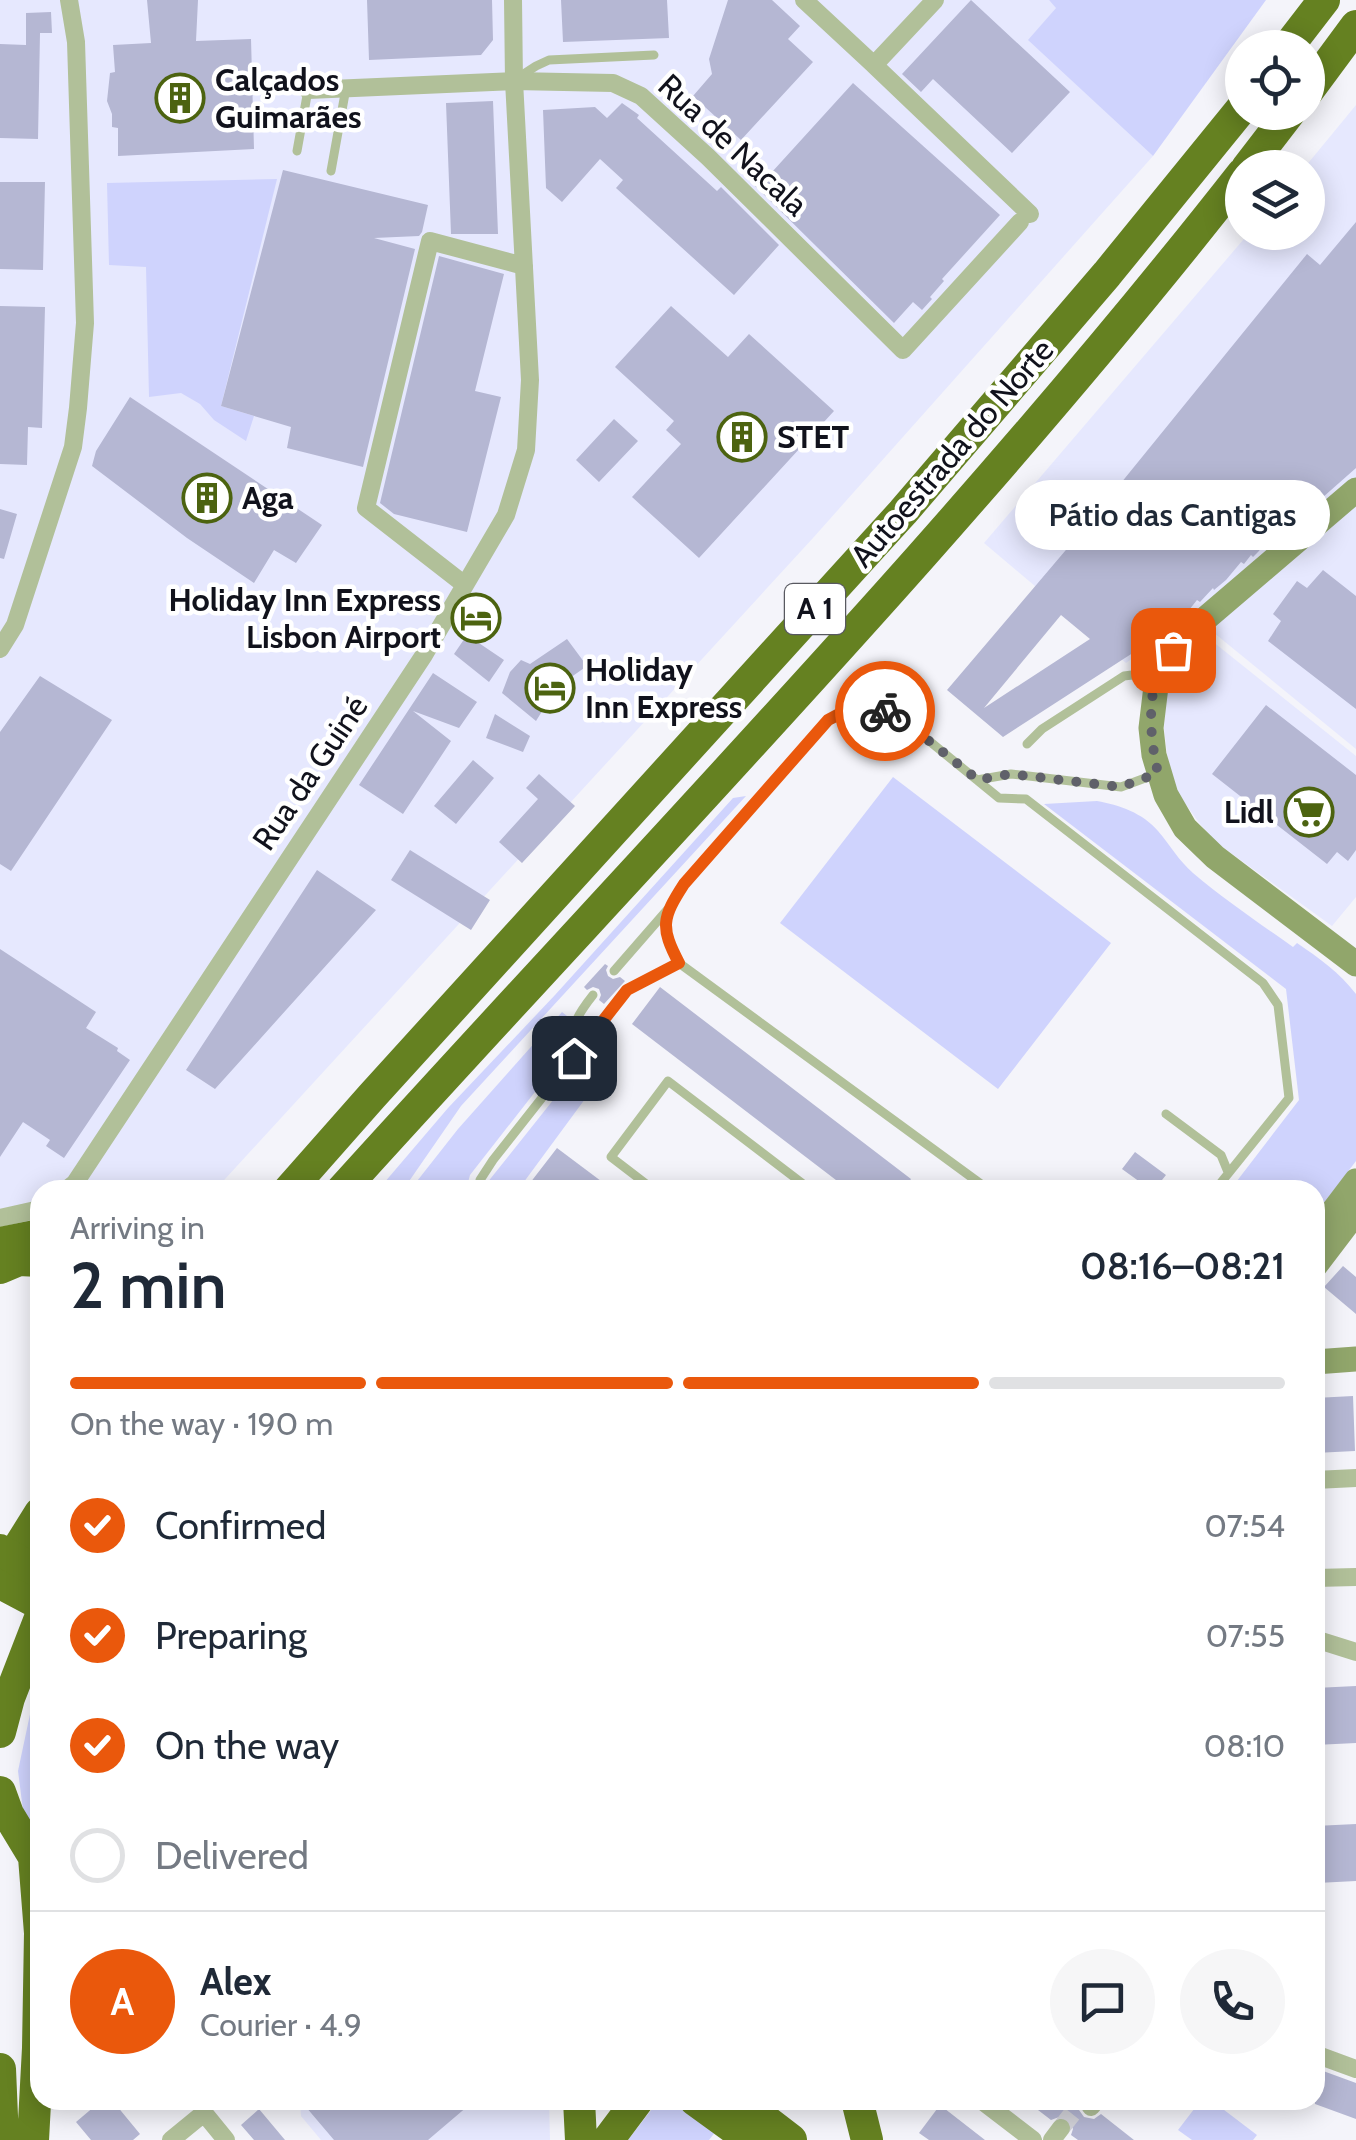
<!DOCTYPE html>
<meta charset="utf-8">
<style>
:root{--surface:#fff;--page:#f6f6f7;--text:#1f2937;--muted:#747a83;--line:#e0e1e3;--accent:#ea580c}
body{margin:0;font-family:Cabin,sans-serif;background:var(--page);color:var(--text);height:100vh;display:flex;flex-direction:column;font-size:38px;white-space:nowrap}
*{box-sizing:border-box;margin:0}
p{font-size:32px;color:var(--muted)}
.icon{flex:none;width:55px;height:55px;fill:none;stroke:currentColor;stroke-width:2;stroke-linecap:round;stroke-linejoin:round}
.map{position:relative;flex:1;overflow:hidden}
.sheet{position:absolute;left:30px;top:1180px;width:1295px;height:930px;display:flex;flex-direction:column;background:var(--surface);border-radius:30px;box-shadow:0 5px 25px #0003}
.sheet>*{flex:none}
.fabs{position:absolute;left:1225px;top:30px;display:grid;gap:20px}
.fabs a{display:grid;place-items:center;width:100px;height:100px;border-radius:50%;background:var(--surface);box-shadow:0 5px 25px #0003;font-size:50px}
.pin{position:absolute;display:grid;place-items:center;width:85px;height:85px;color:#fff;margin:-42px;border-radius:20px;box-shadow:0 5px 15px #0006}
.courier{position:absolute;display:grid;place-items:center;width:100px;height:100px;margin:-50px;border:8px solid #ea580c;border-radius:50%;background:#fff;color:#222;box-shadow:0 2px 12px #0007}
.bubble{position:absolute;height:70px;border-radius:35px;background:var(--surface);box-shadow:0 5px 25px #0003;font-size:32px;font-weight:600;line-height:70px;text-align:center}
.summary em{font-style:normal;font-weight:600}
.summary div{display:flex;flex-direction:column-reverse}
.summary{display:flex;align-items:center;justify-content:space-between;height:170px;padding:0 40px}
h1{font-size:65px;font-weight:600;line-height:75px}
.bar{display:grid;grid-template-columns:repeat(4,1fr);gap:15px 10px;align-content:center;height:120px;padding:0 40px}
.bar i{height:12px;border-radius:8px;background:var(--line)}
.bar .on{background:var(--accent)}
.bar p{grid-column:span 4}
.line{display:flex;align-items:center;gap:25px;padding:0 40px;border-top:2px solid var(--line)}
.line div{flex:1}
.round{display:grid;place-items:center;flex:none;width:105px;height:105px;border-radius:52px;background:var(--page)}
ol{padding:0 40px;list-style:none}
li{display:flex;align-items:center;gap:30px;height:110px}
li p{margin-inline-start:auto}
li .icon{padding:10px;border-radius:50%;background:var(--accent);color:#fff;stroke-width:4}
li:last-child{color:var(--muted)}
li i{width:55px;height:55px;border:5px solid var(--line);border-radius:50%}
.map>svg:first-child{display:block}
.built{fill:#e6e8fe}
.green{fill:#cfd3fd}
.building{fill:#b5b7d3;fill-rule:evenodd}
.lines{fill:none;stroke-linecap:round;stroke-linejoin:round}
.street-tunnel{stroke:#d2d2d9;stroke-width:18;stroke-dasharray:18 9;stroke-linecap:butt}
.lane{stroke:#b1c099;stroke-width:9}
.street{stroke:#b1c099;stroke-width:18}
.secondary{stroke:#91a66b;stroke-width:25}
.highway{stroke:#658121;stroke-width:32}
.highway-bridge{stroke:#658121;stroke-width:32}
.done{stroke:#60616a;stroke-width:10;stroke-dasharray:0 18}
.route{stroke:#ea580c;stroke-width:12}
.labels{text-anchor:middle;stroke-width:9;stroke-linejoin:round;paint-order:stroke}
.shield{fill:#fff;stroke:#585960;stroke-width:2.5}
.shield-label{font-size:30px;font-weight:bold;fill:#11121c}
.poi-label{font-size:32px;font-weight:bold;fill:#11121c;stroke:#fff;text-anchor:start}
.street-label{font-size:32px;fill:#11121c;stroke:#fff}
</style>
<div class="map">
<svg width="1356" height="2140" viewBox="0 0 1356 2140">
<rect width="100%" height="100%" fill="#f4f4fa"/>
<path class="built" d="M0 0H1049L1057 7 1029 40 1153 156 813 538 215 1190H40V1223L0 1226Z
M1356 105V749L1192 615 1126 663 984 543 1249 233 1308 232V168L1305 167Z
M1207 637 1356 756V897L1332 926 1217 843 1200 824 1179 795 1168 762 1164 728 1166 694 1171 675Z
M300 2100H549L550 2140H321L301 2116Z"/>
<path class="green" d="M1049 0H1266L1153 156 1028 40 1056 8Z
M277 179 221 406 254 416 246 441 214 420 200 404 181 393 149 397 146 267 109 265 107 183Z
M893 777 1111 943 998 1089 780 923Z
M746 796 461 1106 403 1190H378L448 1108 555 995 733 798Z
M1097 801C1119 805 1143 813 1158 831 1170 845 1179 861 1193 873 1225 900 1259 923 1293 947L1297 943C1319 958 1340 973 1356 994V1161L1315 1215V1190H1230L1299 1100 1286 989 1044 804Z
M562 1012 567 1016 556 1065 470 1175 466 1190H410L458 1129Z
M589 1062 596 1064 601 1071 599 1080 518 1190H488L487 1183 581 1065Z
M40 1667V1845L23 1810 18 1771Z
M659 2100H740L709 2140H628Z
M1201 2100H1211L1257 2135 1253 2140H1192L1178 2130Z"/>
<path class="building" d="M147 0H198L196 41 251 39 254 149 118 156V128L112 127V114L107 101 110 73 115 72 113 45 151 43Z
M367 0H492L493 40 481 55 369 60Z
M561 0H667L669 38 563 42Z
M728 0H772L800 26 788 39 813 62 741 140 693 96 712 74 709 59Z
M971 0 1070 92 1012 153 933 79 921 92 902 74Z
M51 12 52 33H40L38 139 0 138V44L26 45V13Z
M853 83 1000 215 942 279 944 281 930 297 932 299 922 310 913 302 894 323 738 169 742 164 762 183Z
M493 101 498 234H451L446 103Z
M622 103 639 115 637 118 717 191 721 187 779 245 734 295 616 188 623 180 600 159 562 202 546 188 543 110 595 107 607 118Z
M283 170 428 205 422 232 419 236 374 238 415 249 363 467 287 448 291 427 221 406Z
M0 182H45L43 270 0 269Z
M1356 222V468L1322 498 1315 493 1286 528 1282 532 1278 529 1258 552 1253 557 1251 555 1244 564 1241 562 1226 580 1214 590 1213 588 1200 602 1197 600 1185 615 1181 612 1162 635 1157 631 1144 648 1142 647 1003 737 947 690 1082 531 1307 254 1320 265ZM1061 615 1090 639 984 708Z
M439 256 504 274 475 391 501 397 467 532 394 514 380 503Z
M0 306 45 307 42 428 28 427 27 465 0 464Z
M671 306 728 357 749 334 834 411 699 558 632 497 681 444 666 430 674 421 615 367Z
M130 397 322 525 296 563 274 550 254 583 187 538 92 466 96 451Z
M614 419 638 441 599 482 576 460Z
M0 509 17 514 4 559 0 558Z
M1323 570 1356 596V709L1268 641 1281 621 1273 614 1297 581 1307 588Z
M467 635 504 660 489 682 454 654Z
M567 639 587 666 557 687 536 721 502 693 510 672 521 660 530 664Z
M433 673 477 702 459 728 413 711 451 741 403 814 359 785Z
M40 676 112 720 11 871 0 864V732Z
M1266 705 1356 775V850L1348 861 1337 852 1327 864 1212 774Z
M495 714 530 736 523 752 486 738Z
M473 760 494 778 456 824 434 806Z
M539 774 575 806 522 863 499 842 538 799 526 788Z
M410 850 490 900 471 930 391 880Z
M317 870 376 910 215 1089 186 1070Z
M0 949 96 1012 86 1028 118 1048 117 1051 130 1060 64 1158 46 1146 50 1140 23 1122 0 1157Z
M605 964 608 966 606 970 608 976 613 979 620 977 625 981 604 1004 599 1000 601 995 599 989 593 987 587 990 584 987Z
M660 987 911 1179 904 1190H849L632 1024Z
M557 1148 613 1190H539L530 1183Z
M1135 1152 1166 1175 1154 1190H1151L1122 1169Z
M1343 1266 1356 1277V1314L1324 1287Z
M1353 1396 1355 1451 1315 1453V1398Z
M1356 1686V1743L1315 1745V1688Z
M1356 1824V1881L1317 1883 1315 1826Z
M1315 2068 1356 2083V2119L1315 2104Z
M102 2100H112L140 2134 133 2140H91L76 2122Z
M300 2100H475L428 2140H334Z
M1025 2100H1081L1079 2110 1084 2117 1094 2119 1101 2114 1134 2140H1078L1071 2135 1073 2129 1069 2119 1062 2116 1051 2120Z
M940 2105 985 2140H929L919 2133Z
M259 2109 285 2140H254L241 2125Z"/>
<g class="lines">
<path class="street-tunnel" d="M1061 2128 1083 2100"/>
<path class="lane" d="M516 79 536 66 549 60 654 55
M297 151 308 90
M331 171 346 88
M1027 744 1042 729 1124 676 1132 675 1154 678
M977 780 1011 774 1121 787 1156 774
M614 971 668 909
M574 1058C571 1026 574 1019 593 995
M1166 1114 1221 1155 1228 1172
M974 1179 679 963C660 927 663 917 684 883L829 720 848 708 869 707 895 713 999 798 1026 799 1263 983 1278 1005 1289 1098 1215 1190
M479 1190 480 1180 493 1160 627 990 679 963
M654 1190 611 1157 668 1081 811 1190
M965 1190 974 1179 989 1190"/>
<path class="street" d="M804 0 874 65 935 0
M874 65 1030 214
M308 90 514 81 613 83 641 96 708 157 903 350 1020 222
M465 585 366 508 430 241 524 266
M0 649 15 625 73 447 78 408 85 323 76 42 69 0
M66 1190 75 1183 424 655 506 515 526 450 530 380 514 81 513 0
M0 1218 40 1209
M1315 1480 1356 1478
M1315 1578 1356 1577
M1315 1639 1356 1652
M1315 2054 1356 2069
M981 2100 1033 2140
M1091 2107 1097 2100
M171 2140 204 2113 226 2140
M1052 2140 1061 2128"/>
<path class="secondary" d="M1356 490 1198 625 1173 650 1157 678 1151 728 1154 755 1166 795 1185 828 1215 857 1356 964
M1315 1235 1356 1181
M1315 1266 1356 1212
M1315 1362 1356 1359"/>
<path class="highway" d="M1287 48 1324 0
M1308 91 1356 26
M1247 168 1290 112
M289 1190 372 1096 903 512 1107 274 1242 108
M342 1190C646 854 963 530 1242 174
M0 1243 40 1235
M0 1268 19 1260 40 1261
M0 1577 40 1513
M0 1583 40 1604
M0 1732 9 1698 40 1618
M0 1792 8 1814 34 1857 40 1933 38 2048 33 2140
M0 2069 3 2140
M579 2100 581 2140
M857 2100 867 2140
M608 2140 638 2100"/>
<path class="highway-bridge" d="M0 1550 40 1573
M695 2100 750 2140
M739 2100 791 2140"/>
</g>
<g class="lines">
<path class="done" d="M885 711 894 713 978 780 1010 774 1121 787 1158 773C1151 744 1146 698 1160 670 1163 663 1168 657 1173 650"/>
<path class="route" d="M574 1058 627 990 679 963C660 927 662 918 684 884L828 720C849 708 862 705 885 711"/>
</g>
<defs>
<g id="building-ring" transform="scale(2.5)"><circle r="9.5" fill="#fff" stroke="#4c6310" stroke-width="1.5"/><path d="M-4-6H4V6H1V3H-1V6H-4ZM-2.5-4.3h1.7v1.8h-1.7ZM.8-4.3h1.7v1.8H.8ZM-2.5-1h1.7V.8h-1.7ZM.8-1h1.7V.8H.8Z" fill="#4c6310"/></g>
<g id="hotel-ring" transform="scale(2.5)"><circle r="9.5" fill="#fff" stroke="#4c6310" stroke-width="1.5"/><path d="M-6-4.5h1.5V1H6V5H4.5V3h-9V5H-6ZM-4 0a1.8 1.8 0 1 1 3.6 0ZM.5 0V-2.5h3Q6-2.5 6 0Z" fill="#4c6310"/></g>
<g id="supermarket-ring" transform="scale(2.5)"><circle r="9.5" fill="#fff" stroke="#4c6310" stroke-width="1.5"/><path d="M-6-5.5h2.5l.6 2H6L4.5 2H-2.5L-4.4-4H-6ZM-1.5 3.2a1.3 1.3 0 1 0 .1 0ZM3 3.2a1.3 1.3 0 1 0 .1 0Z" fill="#4c6310"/></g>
</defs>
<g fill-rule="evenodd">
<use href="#building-ring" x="180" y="98"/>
<use href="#building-ring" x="742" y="437"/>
<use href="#building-ring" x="207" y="498"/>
<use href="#hotel-ring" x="476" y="618"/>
<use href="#hotel-ring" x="550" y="688"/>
<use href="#supermarket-ring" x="1309" y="812"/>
</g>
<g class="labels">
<rect class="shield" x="785" y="584" width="60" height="50" rx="8"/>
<g class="shield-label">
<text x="815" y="619">A 1</text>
</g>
<g class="poi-label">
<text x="215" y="91">Calçados<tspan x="215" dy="37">Guimarães</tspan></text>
<text x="777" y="448">STET</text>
<text x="242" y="509">Aga</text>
<text x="441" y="611" text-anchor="end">Holiday Inn Express<tspan x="441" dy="37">Lisbon Airport</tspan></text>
<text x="585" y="681">Holiday<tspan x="585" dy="37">Inn Express</tspan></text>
<text x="1274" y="823" text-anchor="end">Lidl</text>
</g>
<g class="street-label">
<text transform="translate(733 145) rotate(43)" y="11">Rua de Nacala</text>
<text transform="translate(952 453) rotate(-49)" y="11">Autoestrada do Norte</text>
<text transform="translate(310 773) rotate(-56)" y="11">Rua da Guiné</text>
</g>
</g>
</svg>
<div class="fabs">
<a><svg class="icon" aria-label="locate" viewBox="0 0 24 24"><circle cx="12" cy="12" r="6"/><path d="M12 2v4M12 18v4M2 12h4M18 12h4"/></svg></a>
<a><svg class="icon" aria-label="layers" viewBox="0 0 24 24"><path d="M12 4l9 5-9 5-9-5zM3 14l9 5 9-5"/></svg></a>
</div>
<div class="pin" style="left:1173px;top:650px;background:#ea580c"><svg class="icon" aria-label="bag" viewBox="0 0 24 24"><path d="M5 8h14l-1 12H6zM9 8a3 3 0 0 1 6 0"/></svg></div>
<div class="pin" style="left:574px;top:1058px;background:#1f2937"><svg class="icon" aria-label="home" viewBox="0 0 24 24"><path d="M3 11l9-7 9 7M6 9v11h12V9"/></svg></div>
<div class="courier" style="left:885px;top:711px"><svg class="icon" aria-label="bike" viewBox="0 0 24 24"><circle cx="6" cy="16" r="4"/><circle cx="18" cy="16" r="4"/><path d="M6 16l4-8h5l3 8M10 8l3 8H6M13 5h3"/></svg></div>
<div class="bubble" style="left:1015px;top:480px;width:315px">Pátio das Cantigas</div>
<section class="sheet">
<div class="summary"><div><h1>2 min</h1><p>Arriving in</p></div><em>08:16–08:21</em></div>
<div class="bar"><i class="on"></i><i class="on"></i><i class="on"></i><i></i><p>On the way · 190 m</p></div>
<ol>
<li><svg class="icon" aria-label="check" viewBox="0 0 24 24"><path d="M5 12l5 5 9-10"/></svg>Confirmed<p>07:54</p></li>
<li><svg class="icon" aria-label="check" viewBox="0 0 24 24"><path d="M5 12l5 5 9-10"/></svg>Preparing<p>07:55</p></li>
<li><svg class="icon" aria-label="check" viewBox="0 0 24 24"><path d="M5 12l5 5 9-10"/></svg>On the way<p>08:10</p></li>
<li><i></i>Delivered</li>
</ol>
<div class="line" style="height:180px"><b class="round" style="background:var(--accent);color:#fff">A</b><div><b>Alex</b><p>Courier · 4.9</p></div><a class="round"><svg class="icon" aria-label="chat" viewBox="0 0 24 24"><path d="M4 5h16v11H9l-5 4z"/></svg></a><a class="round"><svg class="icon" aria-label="phone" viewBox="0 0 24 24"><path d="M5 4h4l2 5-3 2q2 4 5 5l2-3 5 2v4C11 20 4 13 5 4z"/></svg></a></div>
</section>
</div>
